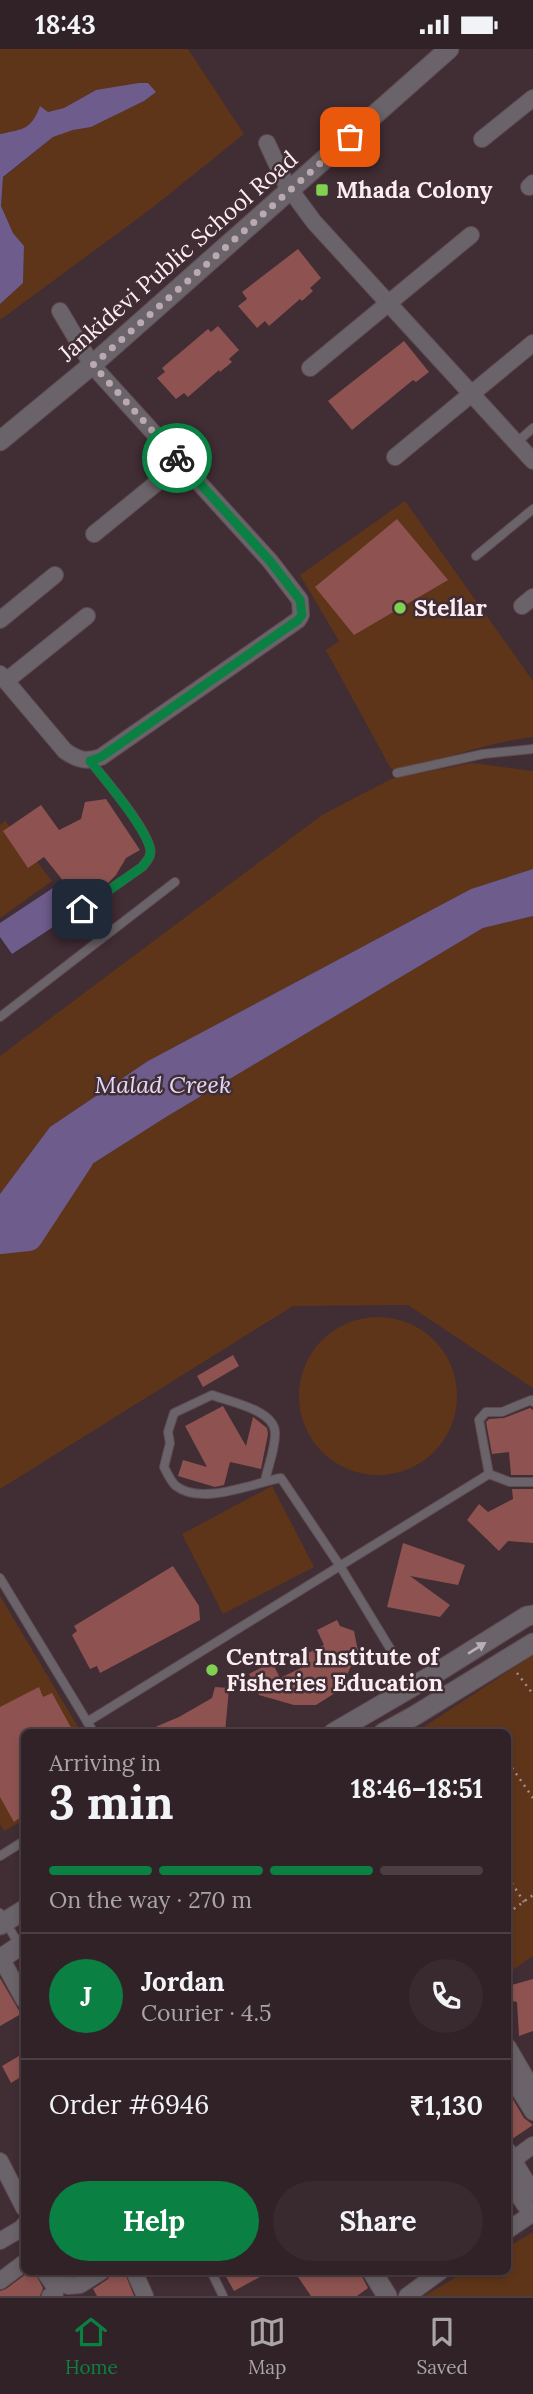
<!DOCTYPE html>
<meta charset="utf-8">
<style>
:root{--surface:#312227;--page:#392a2f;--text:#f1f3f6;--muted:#a8a4a7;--line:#4c3f44;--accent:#0b8043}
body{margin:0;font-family:Lora,serif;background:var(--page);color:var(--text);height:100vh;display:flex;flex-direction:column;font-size:26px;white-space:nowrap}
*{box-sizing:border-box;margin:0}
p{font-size:23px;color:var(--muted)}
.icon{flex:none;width:38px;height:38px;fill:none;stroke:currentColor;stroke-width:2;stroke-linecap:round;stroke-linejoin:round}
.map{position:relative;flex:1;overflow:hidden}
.panel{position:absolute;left:21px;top:1680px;width:490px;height:546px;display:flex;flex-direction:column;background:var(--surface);border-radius:10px;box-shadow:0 4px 10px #0003,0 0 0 2px var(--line)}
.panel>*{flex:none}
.pin{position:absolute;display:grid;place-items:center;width:60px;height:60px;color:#fff;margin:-30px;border-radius:14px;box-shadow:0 4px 10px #0006}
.courier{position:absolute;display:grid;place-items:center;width:70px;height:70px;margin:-35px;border:5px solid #0b8043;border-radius:50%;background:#fff;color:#222;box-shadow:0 2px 9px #0007}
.summary em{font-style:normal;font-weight:700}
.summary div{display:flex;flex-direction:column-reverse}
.summary{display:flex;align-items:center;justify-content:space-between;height:119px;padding:0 28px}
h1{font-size:46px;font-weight:700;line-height:52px}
.bar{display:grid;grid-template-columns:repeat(4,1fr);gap:10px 7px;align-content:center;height:84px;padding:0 28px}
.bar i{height:9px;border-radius:5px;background:var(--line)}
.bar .selected{background:var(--accent)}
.bar p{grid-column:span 4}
.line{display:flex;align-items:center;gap:18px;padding:0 28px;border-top:2px solid var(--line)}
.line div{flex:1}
.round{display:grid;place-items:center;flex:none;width:74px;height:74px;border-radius:37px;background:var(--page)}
.button{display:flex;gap:14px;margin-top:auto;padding:14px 28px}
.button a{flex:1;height:80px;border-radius:42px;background:var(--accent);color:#fff;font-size:28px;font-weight:700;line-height:80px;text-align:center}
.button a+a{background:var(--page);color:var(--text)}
.status{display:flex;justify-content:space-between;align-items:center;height:49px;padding:0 35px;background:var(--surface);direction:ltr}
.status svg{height:19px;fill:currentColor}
.tab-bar{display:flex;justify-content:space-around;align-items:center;height:98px;border-top:2px solid var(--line);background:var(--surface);font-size:19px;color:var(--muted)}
.tab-bar a{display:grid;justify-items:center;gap:4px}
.tab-bar .selected{color:var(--accent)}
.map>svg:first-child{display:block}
.green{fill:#5f3519}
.water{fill:#6e5c8d}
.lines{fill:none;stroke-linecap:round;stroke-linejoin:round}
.river{stroke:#6e5c8d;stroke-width:30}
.building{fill:#8e5350}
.service-casing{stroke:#5f4c52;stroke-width:10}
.minor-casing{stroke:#5f4c52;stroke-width:18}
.tertiary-casing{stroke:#5f4c52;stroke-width:21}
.path{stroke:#a08f95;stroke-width:2.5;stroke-dasharray:2 5;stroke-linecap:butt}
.service{stroke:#6a6369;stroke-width:8}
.minor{stroke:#6a6369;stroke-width:16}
.tertiary{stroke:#6a6369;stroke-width:19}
.oneway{fill:#baafb4}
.done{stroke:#baaab0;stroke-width:7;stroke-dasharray:0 12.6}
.route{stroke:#0b8043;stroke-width:9}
.poi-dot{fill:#80d051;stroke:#412d34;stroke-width:2.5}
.labels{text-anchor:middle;stroke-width:5;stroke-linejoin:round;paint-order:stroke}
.poi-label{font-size:23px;font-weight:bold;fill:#fbeef2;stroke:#412d34;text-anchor:start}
.street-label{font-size:23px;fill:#fbeef2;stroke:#412d34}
.water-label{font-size:24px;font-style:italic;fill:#e2d8f7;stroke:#412d34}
</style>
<div class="status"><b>18:43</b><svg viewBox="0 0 49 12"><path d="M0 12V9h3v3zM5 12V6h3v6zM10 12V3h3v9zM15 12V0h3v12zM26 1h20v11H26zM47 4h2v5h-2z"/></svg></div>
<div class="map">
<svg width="533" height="2247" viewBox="0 0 533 2247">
<rect width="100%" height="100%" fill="#412d34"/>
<path class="green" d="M0 0H188L244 85 152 159 0 271V255L23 233 24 197 13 184 1 157 3 129 53 88 73 81 91 78 144 52 156 43 96 41 64 59 48 63 25 80 0 85Z
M405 452 533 632V688C484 693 439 714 391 720L326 601 339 592 300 526Z
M472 714 533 722V820L471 840 148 1012 50 1078 0 1145V1007L322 766 391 730Z
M5 772 52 832 0 869V776Z
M533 867V1339L408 1256 293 1257 0 1440V1187L7 1184 78 1124 166 1068 483 879Z
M299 1347a79 79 0 1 1 158 0a79 79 0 1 1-158 0Z
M272 1437 314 1518 223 1565 182 1485Z
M0 1547 81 1683 24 1684V1771L4 1782 0 1775Z
M533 1606V1907L508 1924V1684L411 1683 419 1681Z
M533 2183V2247H424L465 2223 508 2222V2198Z"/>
<path class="water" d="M139 34H148L156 43 144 52 91 78 73 81 53 88 3 128 1 157 13 184 24 197 23 234 0 255V85C24 80 31 81 40 57L48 63 64 59 96 41Z
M533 820V867L483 879 166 1068 78 1124 7 1184 0 1187V1145L50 1078 148 1012 471 840Z
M59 835 79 861 12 905 0 888V874Z"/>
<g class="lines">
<path class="river" d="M0 1190 28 1187 79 1109"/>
</g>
<path class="building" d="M298 200 321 229 310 239 313 242 302 252 300 250 269 277 265 272 257 279 238 257 247 250 242 243Z
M218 277 239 301 229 310 232 313 220 323 219 321 188 348 184 344 176 350 157 329 165 323 162 319 208 280 211 283Z
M404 292 429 323 416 333 413 331 352 381 328 352Z
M397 470 448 531 354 586 315 538Z
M106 750 140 801 126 809 116 826 108 834 95 838 81 840 73 844 44 808 28 819 3 782 41 756 59 781 81 770 85 753Z
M233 1306 239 1317 203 1338 197 1327Z
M223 1357 246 1397 253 1368 267 1379 268 1385 261 1420 230 1413 224 1436 215 1438 178 1427 183 1411 207 1418 185 1377Z
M530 1359 533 1361V1426H511L509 1403 492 1405 486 1373 489 1370 504 1369Z
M512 1440H533V1494L508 1492 499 1502 467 1471 479 1455 488 1463 513 1450Z
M403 1494 465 1516 458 1536 410 1527 450 1556 440 1568 387 1558Z
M173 1517 199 1557 200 1571 100 1624 97 1617 90 1620 72 1586 77 1582 74 1577Z
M337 1571 340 1577 354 1582 358 1602 345 1630 335 1644 316 1656H294L259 1646 249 1625 272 1613 280 1629 305 1617 300 1608 324 1596 317 1581Z
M39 1638 43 1648 52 1644 74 1684H24V1766L14 1773 0 1748V1658Z
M215 1638 229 1639 225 1684H141L179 1668 212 1649Z
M0 1929 21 1965 0 1977Z
M533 1930V1982L519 1987 517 1953 508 1951V1937Z
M24 2004V2026L11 2034 2 2017Z
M508 2042 524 2069 533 2076 509 2092Z
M30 2222H34L43 2239 40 2247H0V2242L6 2240Z
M112 2222H124L134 2247H97L93 2240 108 2230Z
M223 2222H271L234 2242Z
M294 2222H359L368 2239 357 2247H311Z"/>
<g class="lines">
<g class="service-casing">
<path id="service" d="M516 394 533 379
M476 507 533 460
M397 724 483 705 533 700
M82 860 142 818C147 812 152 807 150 799 145 777 105 730 90 712
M0 968 175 833
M489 1425 479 1371 486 1363H502L531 1351 533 1353
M489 1425 510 1433H533
M265 1432C268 1417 276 1398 275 1383 274 1361 230 1353 212 1346L174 1364 168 1383 170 1394 164 1418C167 1424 171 1433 176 1437 202 1457 253 1434 281 1429L340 1517 394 1606
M0 1529 94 1684
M87 1673 489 1425
M0 1807 24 1792
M0 1864 20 1897
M211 2222 223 2247"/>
</g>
<g class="minor-casing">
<path id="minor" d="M482 90 533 49
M267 94 286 135 314 173 533 412
M529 138 533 134
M310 319 471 186
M395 408 533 294
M94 485 181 414
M522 557 533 548
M0 571 55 526
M0 625 65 702C78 711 86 713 101 708L298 571 301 566 300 551 270 512 92 316 60 262
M6 632 87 567
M1 1909 24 1951
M508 1998 533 2041
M508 2030 513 2031 533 2063
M508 2102 533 2144
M513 2111 533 2096
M0 2112 24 2159
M508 2131 531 2165
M508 2181 533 2164
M0 2192 22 2179 24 2176
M44 2222 55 2238V2244L50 2247
M55 2222 68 2237 80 2236 102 2222
M134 2222 145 2247
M0 2232 24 2214
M407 2247 441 2222"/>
</g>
<g class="tertiary-casing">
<path id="tertiary" d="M0 392 92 316 449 0
M333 1684 436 1624 527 1567 533 1566
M383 1684 414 1667 533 1594
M0 1876 24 1861
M0 1910 24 1894
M372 2222 387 2247"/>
</g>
<path class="path" d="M517 1624 533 1645
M508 1713 533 1749
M508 1828 524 1853
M508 1864 533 1846"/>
<use href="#service" class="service"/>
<use href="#minor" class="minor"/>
<use href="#tertiary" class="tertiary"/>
</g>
<defs><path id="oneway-solid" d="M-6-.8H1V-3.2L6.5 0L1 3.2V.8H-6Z" transform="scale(1.75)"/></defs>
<use class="oneway" href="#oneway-solid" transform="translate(477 1599) rotate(-32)"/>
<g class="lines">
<path class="done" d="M177 409 93 316 350 88"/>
<path class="route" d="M82 860 142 818C147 812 152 807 150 799 144 777 105 730 90 712L101 708 298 571 302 566 300 551 270 512 177 409"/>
</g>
<g class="poi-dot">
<rect x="315" y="134" width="14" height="14" rx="3.5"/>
<circle cx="400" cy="559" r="7"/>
<circle cx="212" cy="1621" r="7"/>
</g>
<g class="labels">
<g class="poi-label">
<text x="336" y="149">Mhada Colony</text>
<text x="414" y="567">Stellar</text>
<text x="226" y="1616">Central Institute of<tspan x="226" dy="26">Fisheries Education</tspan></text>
</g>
<g class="street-label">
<text transform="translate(178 207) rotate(-41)" y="8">Jankidevi Public School Road</text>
</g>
<g class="water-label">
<text x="163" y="1044">Malad Creek</text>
</g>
</g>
</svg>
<div class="pin" style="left:350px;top:88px;background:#ea580c"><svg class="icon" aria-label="bag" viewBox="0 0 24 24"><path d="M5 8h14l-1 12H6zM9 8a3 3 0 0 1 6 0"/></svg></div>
<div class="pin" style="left:82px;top:860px;background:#1f2937"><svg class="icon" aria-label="home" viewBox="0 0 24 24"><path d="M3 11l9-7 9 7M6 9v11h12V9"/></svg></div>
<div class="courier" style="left:177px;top:409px"><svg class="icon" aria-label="bike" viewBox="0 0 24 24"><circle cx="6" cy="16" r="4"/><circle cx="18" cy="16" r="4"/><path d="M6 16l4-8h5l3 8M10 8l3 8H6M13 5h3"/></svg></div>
<section class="panel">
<div class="summary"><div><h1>3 min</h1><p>Arriving in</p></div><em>18:46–18:51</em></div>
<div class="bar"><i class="selected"></i><i class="selected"></i><i class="selected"></i><i></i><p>On the way · 270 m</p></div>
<div class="line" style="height:126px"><b class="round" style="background:var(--accent);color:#fff">J</b><div><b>Jordan</b><p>Courier · 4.5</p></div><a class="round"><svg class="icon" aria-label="phone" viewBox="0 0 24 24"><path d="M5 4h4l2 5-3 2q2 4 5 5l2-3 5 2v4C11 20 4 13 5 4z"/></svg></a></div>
<div class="line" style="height:91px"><div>Order #6946</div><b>₹1,130</b></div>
<div class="button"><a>Help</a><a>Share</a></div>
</section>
</div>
<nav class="tab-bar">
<a class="selected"><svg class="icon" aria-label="home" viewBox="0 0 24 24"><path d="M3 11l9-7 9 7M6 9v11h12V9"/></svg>Home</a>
<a><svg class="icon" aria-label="map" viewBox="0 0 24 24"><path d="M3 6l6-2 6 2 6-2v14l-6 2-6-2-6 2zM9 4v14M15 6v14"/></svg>Map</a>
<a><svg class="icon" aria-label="saved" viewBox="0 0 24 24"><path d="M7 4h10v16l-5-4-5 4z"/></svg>Saved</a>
</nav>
